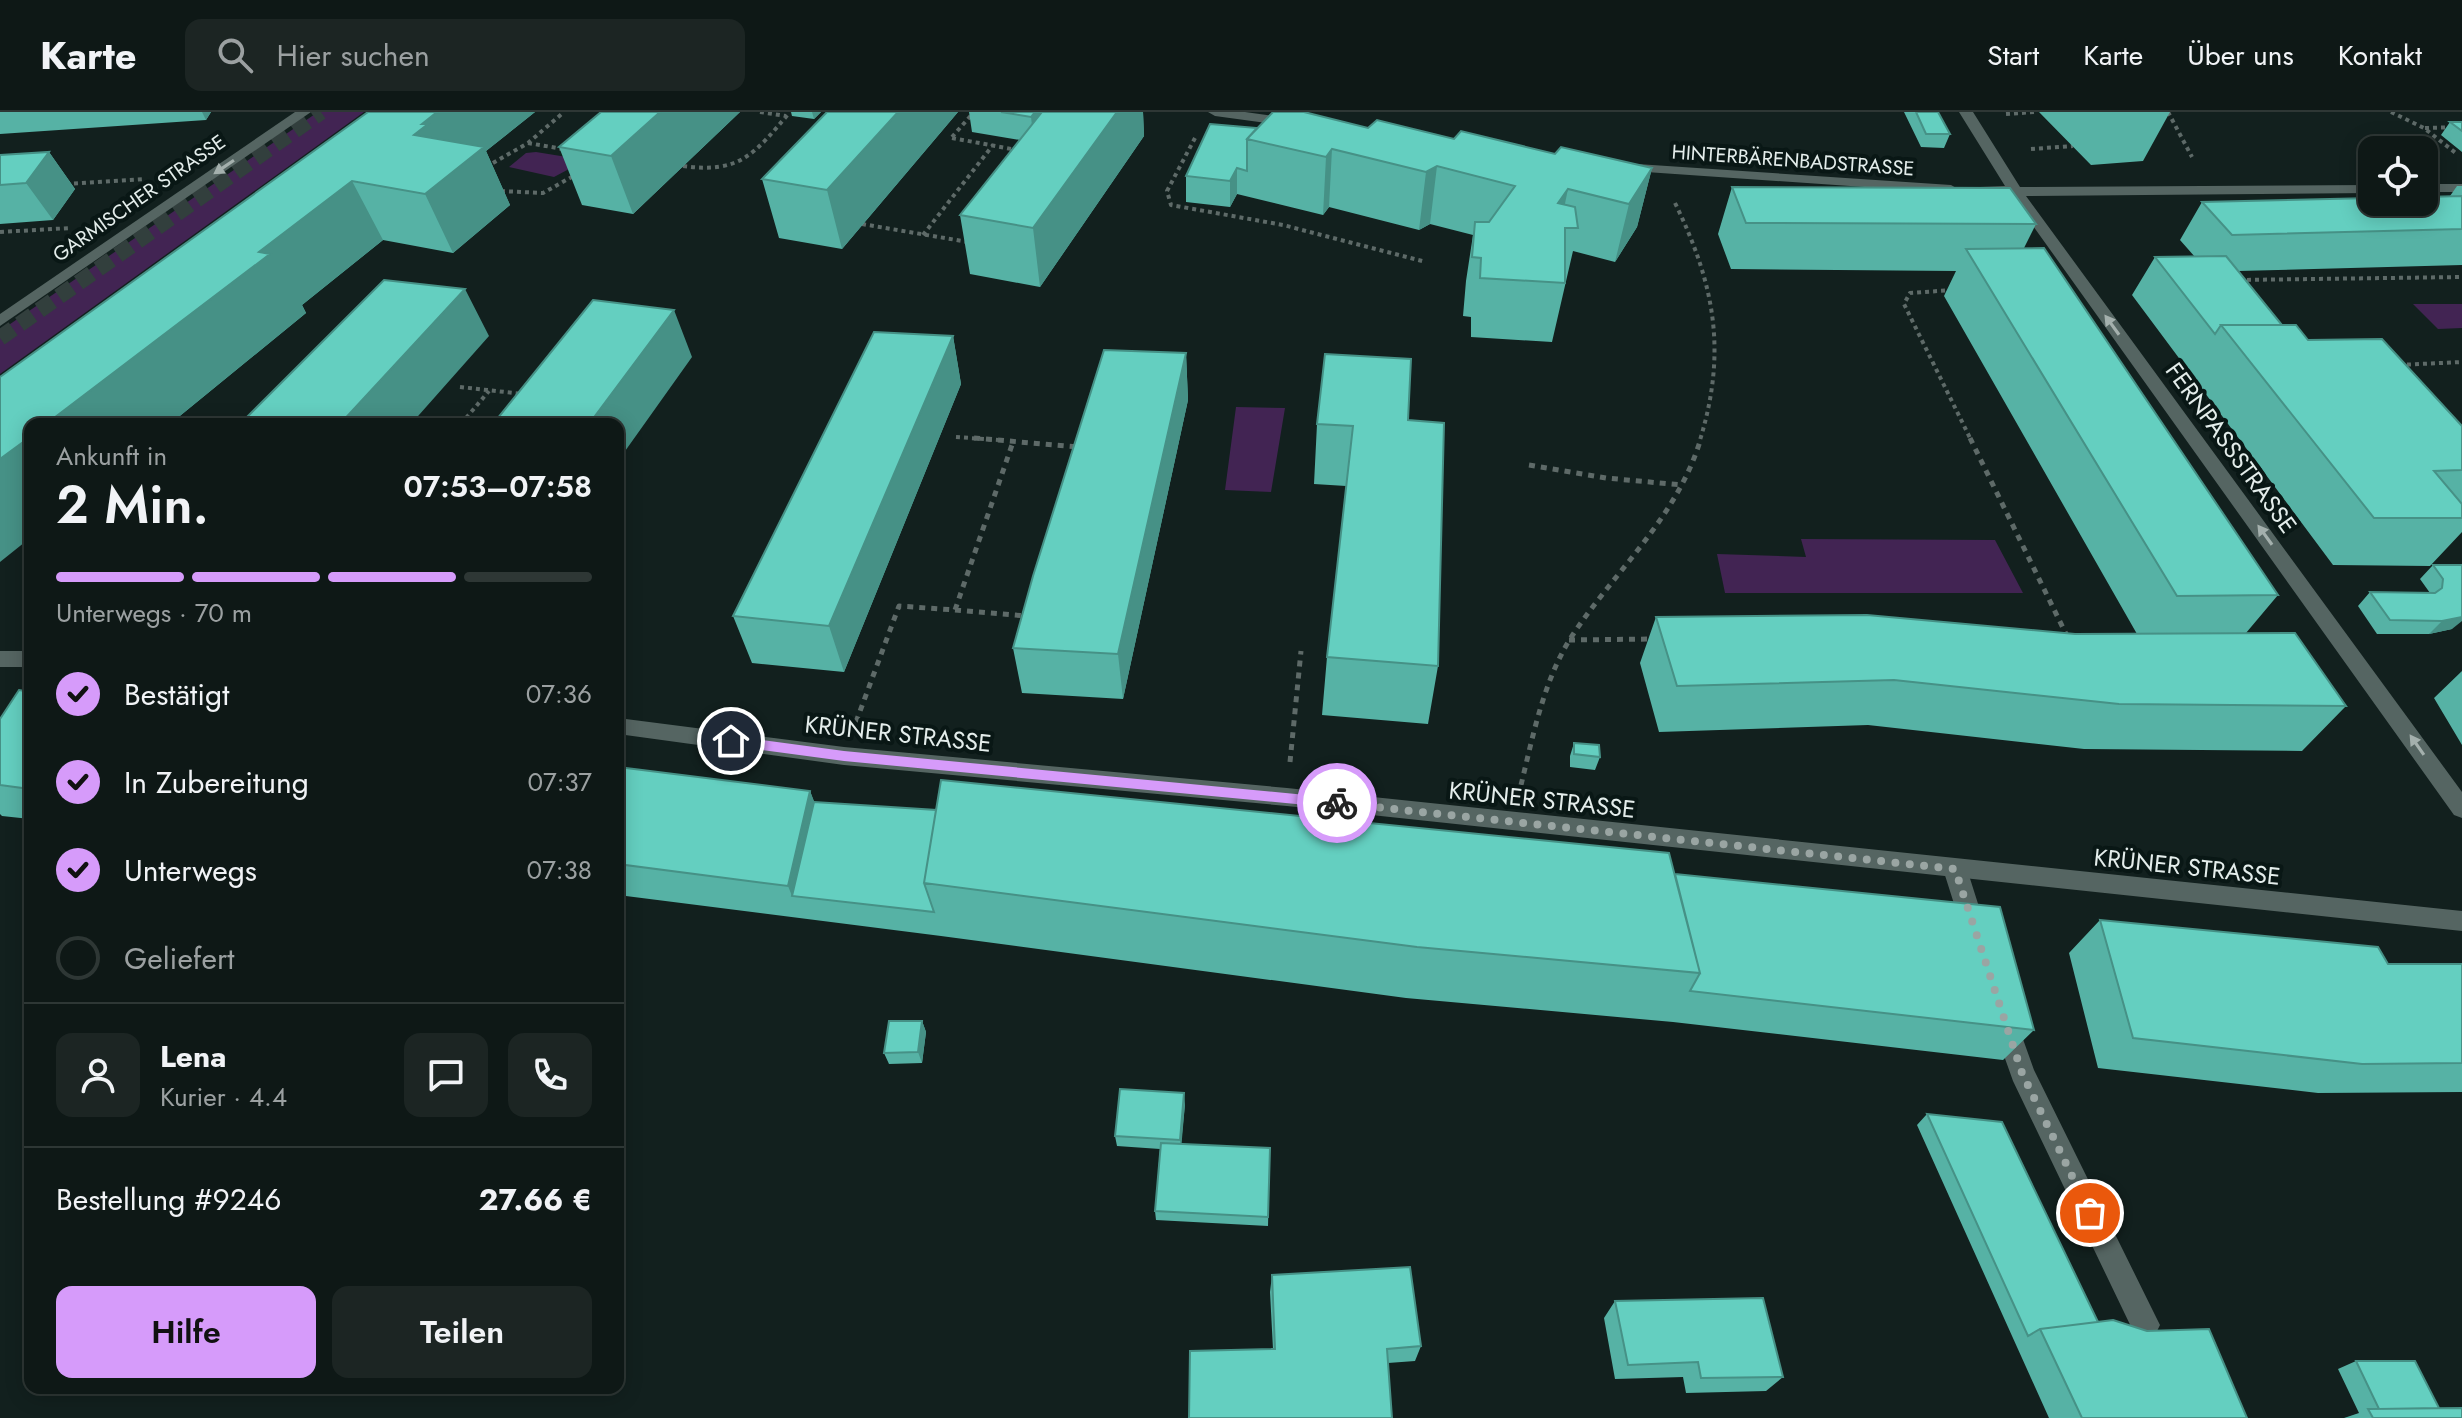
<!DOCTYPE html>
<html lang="de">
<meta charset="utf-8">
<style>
:root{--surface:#0e1816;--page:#1c2523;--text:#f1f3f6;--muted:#9ba0a1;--line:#2e3735;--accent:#d69bfa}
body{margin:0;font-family:Jost,sans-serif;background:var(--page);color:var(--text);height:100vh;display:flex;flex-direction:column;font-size:30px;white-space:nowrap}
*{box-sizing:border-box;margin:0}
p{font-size:26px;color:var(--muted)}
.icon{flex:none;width:44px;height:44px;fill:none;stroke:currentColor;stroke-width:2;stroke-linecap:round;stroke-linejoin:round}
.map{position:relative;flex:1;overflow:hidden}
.panel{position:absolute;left:24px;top:306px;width:600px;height:976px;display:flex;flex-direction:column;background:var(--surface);border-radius:16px;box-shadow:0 4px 20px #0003,0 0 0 2px var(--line)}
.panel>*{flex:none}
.controls{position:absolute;left:2358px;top:24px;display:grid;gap:16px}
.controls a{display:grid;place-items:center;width:80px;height:80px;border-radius:16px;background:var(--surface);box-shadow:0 4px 20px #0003,0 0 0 2px var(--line);font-size:40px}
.pin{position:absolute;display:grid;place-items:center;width:68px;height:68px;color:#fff;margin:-34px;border:4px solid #fff;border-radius:50%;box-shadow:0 2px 8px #0007}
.courier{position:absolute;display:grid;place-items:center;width:80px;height:80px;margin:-40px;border:6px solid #d69bfa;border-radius:50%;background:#fff;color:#222;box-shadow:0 2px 10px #0007}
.headline em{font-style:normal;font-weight:600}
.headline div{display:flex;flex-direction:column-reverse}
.headline{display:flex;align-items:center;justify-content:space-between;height:136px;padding:0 32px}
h1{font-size:52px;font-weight:600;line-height:60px}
.bar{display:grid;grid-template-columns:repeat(4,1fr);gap:12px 8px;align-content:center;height:96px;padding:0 32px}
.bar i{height:10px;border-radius:6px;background:var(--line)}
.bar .current{background:var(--accent)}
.bar p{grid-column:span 4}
.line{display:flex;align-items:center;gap:20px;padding:0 32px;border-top:2px solid var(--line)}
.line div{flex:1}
.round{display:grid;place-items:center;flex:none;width:84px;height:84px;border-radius:16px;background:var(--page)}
ol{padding:0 32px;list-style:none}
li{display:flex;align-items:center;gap:24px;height:88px}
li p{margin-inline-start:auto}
li .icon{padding:8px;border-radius:50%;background:var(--accent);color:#111;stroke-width:4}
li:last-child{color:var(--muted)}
li i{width:44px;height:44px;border:4px solid var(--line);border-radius:50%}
.primary-button{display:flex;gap:16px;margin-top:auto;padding:16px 32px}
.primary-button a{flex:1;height:92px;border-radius:16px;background:var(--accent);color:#111;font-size:32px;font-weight:600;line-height:92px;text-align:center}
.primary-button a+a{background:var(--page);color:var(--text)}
header{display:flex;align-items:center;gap:48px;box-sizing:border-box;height:112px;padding:0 40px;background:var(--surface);border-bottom:2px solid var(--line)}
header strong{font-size:38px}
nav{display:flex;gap:44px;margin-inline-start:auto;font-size:28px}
.search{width:560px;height:72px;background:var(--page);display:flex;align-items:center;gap:20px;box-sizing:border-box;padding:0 28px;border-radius:16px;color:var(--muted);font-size:30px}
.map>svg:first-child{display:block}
.green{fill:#422453}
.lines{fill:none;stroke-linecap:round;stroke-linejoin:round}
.trunk-tunnel{stroke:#323f3d;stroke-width:16;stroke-dasharray:16 8;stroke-linecap:butt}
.path-far1{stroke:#5e6a68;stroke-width:4;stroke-dasharray:4 4;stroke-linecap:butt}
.path{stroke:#5e6a68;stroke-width:5;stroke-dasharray:6 6;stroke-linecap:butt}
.service{fill:#556562;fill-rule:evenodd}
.minor{fill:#556562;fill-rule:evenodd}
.tertiary{fill:#556562;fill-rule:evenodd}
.wall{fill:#56b2a5}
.shaded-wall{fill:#469186}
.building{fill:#64cfc0;stroke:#469186;stroke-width:2}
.oneway{fill:#a4b0ad}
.route{fill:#d69bfa}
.done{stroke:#9aa5a3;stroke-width:8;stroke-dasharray:0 14.4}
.labels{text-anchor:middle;stroke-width:8;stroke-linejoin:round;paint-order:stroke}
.far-street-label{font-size:20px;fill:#e4edeb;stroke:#091715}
.street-label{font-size:24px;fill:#e4edeb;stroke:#091715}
</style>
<header>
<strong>Karte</strong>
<div class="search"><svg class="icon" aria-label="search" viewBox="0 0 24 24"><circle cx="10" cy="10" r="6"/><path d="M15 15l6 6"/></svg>Hier suchen</div>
<nav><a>Start</a><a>Karte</a><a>Über uns</a><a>Kontakt</a></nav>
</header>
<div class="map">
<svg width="2462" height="1306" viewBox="0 0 2462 1306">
<rect width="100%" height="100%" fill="#12201e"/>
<path class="green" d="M318 0H364L0 262V219Z
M536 40 573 46 569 57 554 65 509 55 526 41Z
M2413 192H2462V216L2438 217Z
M1236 295 1285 296 1271 380 1225 378Z
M1801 427 1995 428 2023 481H1725L1717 442 1806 445Z"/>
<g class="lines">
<path class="trunk-tunnel" d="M0 226 321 0"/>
<path class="path-far1" d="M760 0 786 4
M2168 0 2192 45
M2391 0 2424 16 2457 42
M2006 2 2035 0
M2425 16 2462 15
M952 25 974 0
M952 26 1017 38
M1195 26 1167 79 1171 93 1283 113 1426 150
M528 31 563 37
M2031 37 2073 34
M683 54C741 62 755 41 790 0
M486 55 528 31 564 0
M66 72 144 67
M501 79 543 81 577 62
M1675 91C1715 173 1727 240 1700 328
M862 112 968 130
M0 120 71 116
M923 123 993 33
M2239 168 2462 165
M1953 178 1910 181 1904 192 1971 328
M2399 253 2462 250
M460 275 523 282
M461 312 489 279
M956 325 998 328"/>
<path class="path" d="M974 326 1078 335
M1970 326 2067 524
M1529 353 1606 366 1682 373
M955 498 1026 504
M1569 528 1654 527
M856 610 899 494 955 498 1013 330
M1290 650 1301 539
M1521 673C1533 624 1543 571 1570 527 1614 459 1677 407 1701 326"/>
<path class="service" d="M1955 747 1963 750 1967 757 1986 817 1983 824 1974 827 1965 824 1962 817 1943 757 1947 750Z
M2005 899 2014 902 2034 958 2155 1203 2160 1213 2155 1223 2145 1228 2135 1223 2013 969 1992 910 1996 902Z"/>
<path class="minor" d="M1208 0H1245L1295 7 1302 11 1295 15 1215 4Z
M1959 0H1973L2020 75 2372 73V81L2026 84 2462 680V706L2454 703 2011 83 1980 81V75L2005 74Z
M1622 51 1951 73 1958 77 1951 81 1617 58 1615 55Z
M2424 72H2462V80H2424Z
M0 539H30V555H0Z
M618 606 844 635 1287 676 2462 799V819L1287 694 844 653 618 622Z"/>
<path class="tertiary" d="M295 0H311L0 214V202Z"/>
</g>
<path class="wall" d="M0 0H211L206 8 0 22Z
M368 0H535L486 39 510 93 453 141 383 128 302 193 306 201 170 312Z
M601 0H740L633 102 582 93 559 35Z
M791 0H821L814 7 792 4Z
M827 0H958L842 137 779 126 762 67Z
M969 0H1143L1144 24 1040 175 970 162 960 103 1020 28 972 20Z
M1904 0H1938L1950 22 1944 36 1921 35Z
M2039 0H2170L2143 49 2091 53Z
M2450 10H2462V40L2441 23Z
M1257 16H1368L1454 27 1652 56 1637 115 1615 150 1573 139 1552 230 1471 225V205L1463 204 1466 169 1473 123 1430 112 1419 118 1329 95 1323 103 1237 82 1230 95 1186 90V64Z
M49 40 75 77 53 108 0 112V43Z
M2457 74H2462V153L2238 159 2282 213 2462 314V420L2430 454 2333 453 2132 183 2155 145H2195L2180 128 2202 90 2450 84Z
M1732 75 2036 112 2024 136 2278 483 2246 521 2346 594 2302 639 2084 637 1868 613 1659 620 1640 551 1656 505 2075 522H2137L1944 184 1956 159 1731 157 1718 122Z
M953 224 961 272 844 560 752 551 733 504Z
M1186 241 1188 288 1123 587 1022 581 1013 536Z
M1408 308 1438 554 1428 612 1322 603 1327 545 1346 374 1314 372 1317 312Z
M2433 453H2462L2452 517 2429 522H2377L2358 494 2370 480 2430 481 2420 467Z
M2462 559V633L2434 586Z
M30 580V707L2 704 0 702V607Z
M1574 631 1600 645 1595 658 1570 655V644Z
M618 655 810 679 814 690 1675 762 2034 918 2003 948 1673 910 1406 886 941 824 618 783Z
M2100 808 2388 852H2462V980L2318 981 2098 956 2069 841Z
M922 909 926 920 922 951 889 952 884 941Z
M1185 992 1181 1032 1270 1036 1268 1114 1156 1108 1155 1099 1160 1037 1117 1034 1115 1024Z
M1927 1002 2098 1210 2247 1306H2049L1917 1013Z
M1272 1163 1421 1234 1415 1249 1388 1251 1273 1237 1270 1180Z
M1615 1189 1783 1265 1766 1279 1686 1281 1683 1265 1615 1267 1604 1206Z
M2356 1249 2439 1296 2462 1306H2344L2359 1301 2338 1257Z"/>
<path class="shaded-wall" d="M202 0H211L206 8Z
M437 0H535L486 39 510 93 453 141 425 82 414 23 422 12Z
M660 0H740L633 102 611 44Z
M812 0H821L814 7Z
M898 0H958L842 137 827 78Z
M1035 0H1053L1034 31 1031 5Z
M1117 0H1143L1144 24 1040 175 1033 116Z
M1332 37 1329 95 1323 103 1326 45Z
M49 40 75 77 53 108 26 71Z
M1437 54 1430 112 1419 118 1426 60Z
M1237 56V82L1230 95V69Z
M1652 56 1637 115 1615 150 1629 92Z
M352 69 383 128 302 193 306 201 170 312H46L259 140Z
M1568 77 1556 135 1558 91Z
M465 177 489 224 411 312H340Z
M674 198 692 245 618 349V312H589Z
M953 224 961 272 844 560 829 514Z
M1186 241 1188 288 1123 587 1118 542Z
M30 325V426L0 450V347Z
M2462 505V509L2452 517 2429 522 2442 509Z
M810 679 824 714 792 784 788 774Z
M922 909 926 920 922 951 918 940Z
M1184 981 1185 992 1181 1038 1180 1028Z"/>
<path class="building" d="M368 0H437L422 12H428L414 23 484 35 425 82 352 69 259 140 270 142 46 312H30V325L0 347V265Z
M601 0H660L611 44 559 35Z
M827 0H898L827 78 762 67Z
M1001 0H1035L1031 5Z
M1042 0H1117L1033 116 960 103Z
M1273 0H1304L1368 16 1377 8 1454 27 1461 19 1555 42 1561 35 1652 56 1629 92 1568 77 1558 91 1575 95 1578 116H1565V171L1480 166 1481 146 1472 145 1475 110H1489L1515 74 1437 54 1426 60 1332 37 1326 45 1247 27Z
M1916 0H1938L1950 22H1926Z
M2450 10H2462V19Z
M1210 12 1257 16 1247 27V59L1237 56 1230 69 1186 64Z
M49 40 26 71 0 73V43Z
M1732 75 2010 76 2036 112 1746 111Z
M2462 84V117L2232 123 2202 90 2372 86V90H2424V85Z
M2044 136 2278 483 2177 484 1966 137Z
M2226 144 2282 213H2221L2215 222 2155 145Z
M384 168 465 177 340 312H240Z
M593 188 674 198 589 312H493Z
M2221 213H2296L2308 228 2382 227 2462 314V358L2434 359 2462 392V406H2374Z
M874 220 953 224 829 514 733 504Z
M1104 238 1186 241 1118 542 1013 536 1033 464Z
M1325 242 1411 247 1408 308 1444 311 1438 554 1327 545 1353 314 1317 312Z
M2433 453H2462V505L2442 509 2390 508 2370 480 2435 481 2442 476 2443 467Z
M1867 503 2075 522 2295 521 2346 594 2119 592 1894 568 1677 574 1656 505Z
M19 578 30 580V677L0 673V607Z
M1574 631 1599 633 1600 645 1574 642Z
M618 655 810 679 788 774 618 752Z
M941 668 1669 741 1700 861 1417 835 924 771Z
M814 690 936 698 924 771 934 800 792 784Z
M1675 762 2000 795 2034 918 1690 879 1700 861Z
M2100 808 2378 835 2388 852H2462V951L2362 952 2133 926Z
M889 909H922L918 940 884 941Z
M1120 977 1184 981 1180 1028 1115 1024Z
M1927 1002 2002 1010 2098 1210 2040 1217 2028 1224Z
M1161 1031 1270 1036 1268 1105 1155 1099Z
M1410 1155 1421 1234 1387 1237 1392 1306H1189L1190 1239 1275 1237 1272 1163Z
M1763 1186 1783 1265 1701 1266 1698 1250 1628 1253 1615 1189Z
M2113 1208 2147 1219 2209 1217 2247 1306H2082L2040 1217Z
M2356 1249H2415L2439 1296 2379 1297Z
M2462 1296V1306H2373L2368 1297Z"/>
<defs><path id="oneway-solid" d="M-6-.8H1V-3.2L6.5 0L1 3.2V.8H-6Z" transform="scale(2)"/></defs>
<g class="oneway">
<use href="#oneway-solid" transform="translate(224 55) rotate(146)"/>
<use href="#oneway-solid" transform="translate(2112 213) rotate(-126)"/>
<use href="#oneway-solid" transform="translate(2265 423) rotate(-126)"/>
<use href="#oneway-solid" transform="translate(2417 633) rotate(-125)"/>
</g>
<path class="route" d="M731 624 844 639 1337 686 1344 691 1337 696 844 649 731 634 724 629Z"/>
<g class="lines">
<path class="done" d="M1337 691 1955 757 2022 961 2090 1101"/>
</g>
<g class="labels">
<g class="far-street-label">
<text transform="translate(1793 48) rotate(4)" y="7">HINTERBÄRENBADSTRASSE</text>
<text transform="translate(139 86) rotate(-35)" y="7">GARMISCHER STRASSE</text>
</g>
<g class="street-label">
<text transform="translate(2231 336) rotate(54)" y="8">FERNPASSSTRASSE</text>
<text transform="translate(898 622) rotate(6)" y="8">KRÜNER STRASSE</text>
<text transform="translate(1542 688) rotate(6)" y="8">KRÜNER STRASSE</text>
<text transform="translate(2187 755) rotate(6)" y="8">KRÜNER STRASSE</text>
</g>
</g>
</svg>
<div class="controls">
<a><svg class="icon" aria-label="locate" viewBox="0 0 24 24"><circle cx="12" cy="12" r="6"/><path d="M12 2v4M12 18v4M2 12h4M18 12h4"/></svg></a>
</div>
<div class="pin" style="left:2090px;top:1101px;background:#ea580c"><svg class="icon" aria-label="bag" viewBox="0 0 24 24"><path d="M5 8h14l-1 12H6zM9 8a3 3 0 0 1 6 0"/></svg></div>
<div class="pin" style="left:731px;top:629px;background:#1f2937"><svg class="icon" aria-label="home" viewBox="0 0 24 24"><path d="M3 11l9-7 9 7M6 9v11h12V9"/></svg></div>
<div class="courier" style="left:1337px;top:691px"><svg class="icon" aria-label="bike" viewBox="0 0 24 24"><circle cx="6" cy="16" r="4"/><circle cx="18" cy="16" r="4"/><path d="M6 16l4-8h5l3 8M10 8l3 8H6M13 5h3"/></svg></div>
<section class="panel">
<div class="headline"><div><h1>2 Min.</h1><p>Ankunft in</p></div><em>07:53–07:58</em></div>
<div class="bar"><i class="current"></i><i class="current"></i><i class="current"></i><i></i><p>Unterwegs · 70 m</p></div>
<ol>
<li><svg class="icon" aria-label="check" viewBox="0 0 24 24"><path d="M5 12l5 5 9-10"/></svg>Bestätigt<p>07:36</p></li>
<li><svg class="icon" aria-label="check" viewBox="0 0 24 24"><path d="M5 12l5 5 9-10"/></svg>In Zubereitung<p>07:37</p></li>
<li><svg class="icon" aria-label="check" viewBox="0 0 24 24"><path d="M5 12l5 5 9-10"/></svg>Unterwegs<p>07:38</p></li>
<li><i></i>Geliefert</li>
</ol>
<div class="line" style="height:144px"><a class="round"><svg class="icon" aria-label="person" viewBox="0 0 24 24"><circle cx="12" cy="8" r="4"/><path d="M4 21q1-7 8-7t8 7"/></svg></a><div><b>Lena</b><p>Kurier · 4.4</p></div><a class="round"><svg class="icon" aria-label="chat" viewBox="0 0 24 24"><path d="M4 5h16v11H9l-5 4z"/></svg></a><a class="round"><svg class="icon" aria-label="phone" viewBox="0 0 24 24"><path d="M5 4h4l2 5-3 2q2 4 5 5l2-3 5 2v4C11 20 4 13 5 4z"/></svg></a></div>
<div class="line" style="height:104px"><div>Bestellung #9246</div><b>27.66 €</b></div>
<div class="primary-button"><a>Hilfe</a><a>Teilen</a></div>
</section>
</div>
